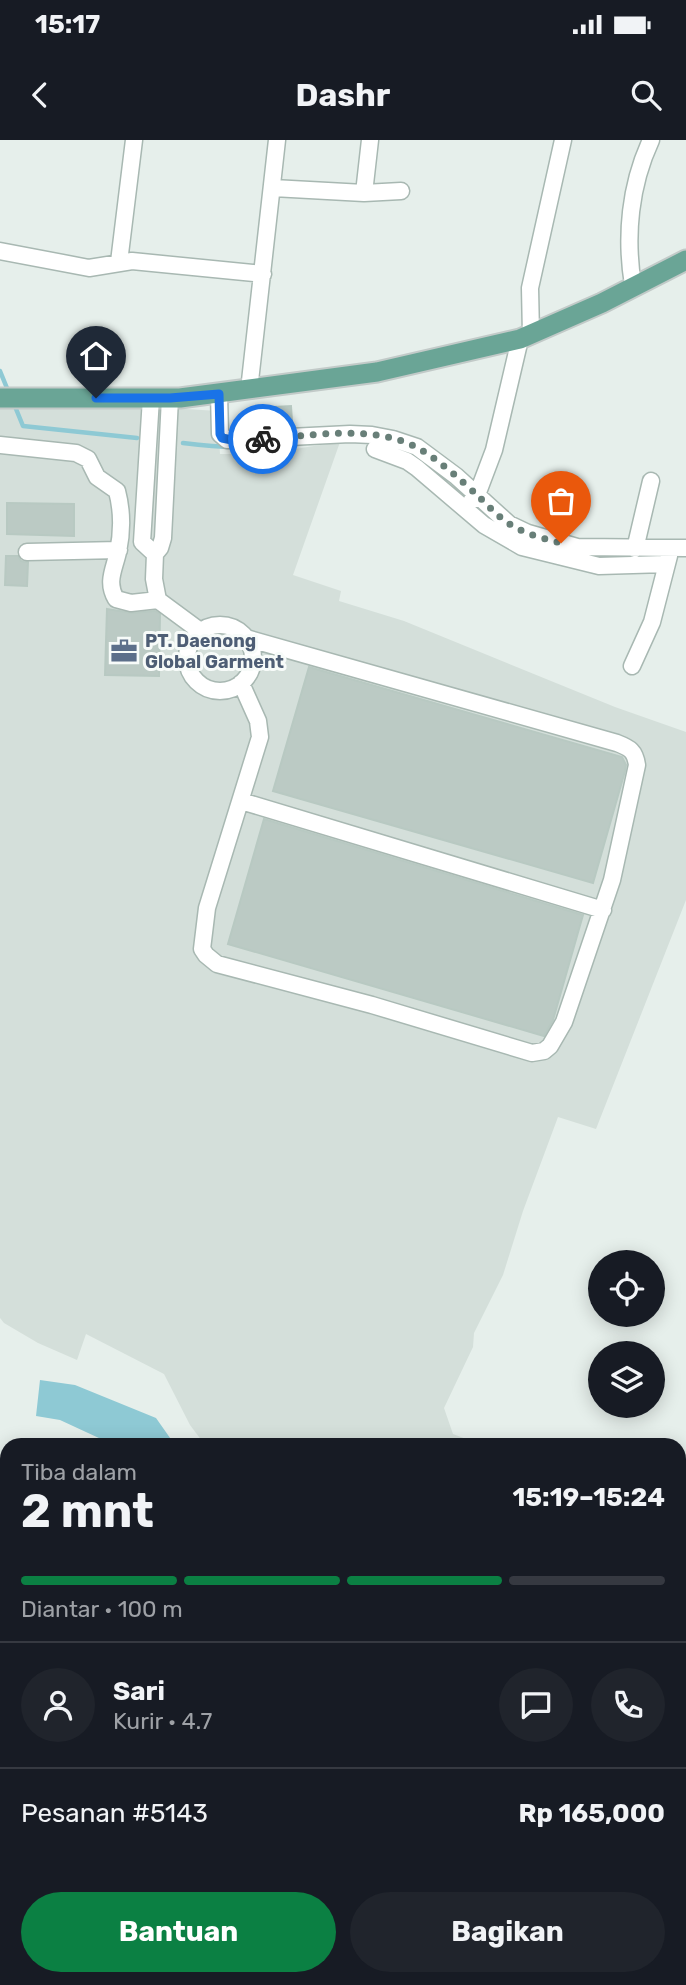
<!DOCTYPE html>
<html lang="id">
<meta charset="utf-8">
<style>
:root{--surface:#171b24;--page:#20242c;--text:#f1f3f6;--muted:#9ea1a6;--line:#363941;--accent:#0b8043}
body{margin:0;font-family:Rubik,sans-serif;background:var(--page);color:var(--text);height:100vh;display:flex;flex-direction:column;font-size:26px;white-space:nowrap}
*{box-sizing:border-box;margin:0}
p{font-size:23px;color:var(--muted)}
.icon{flex:none;width:38px;height:38px;fill:none;stroke:currentColor;stroke-width:2;stroke-linecap:round;stroke-linejoin:round}
.map{position:relative;flex:1;overflow:hidden}
.drawer{position:absolute;left:0px;top:1298px;width:686px;height:548px;display:flex;flex-direction:column;background:var(--surface);border-radius:21px 21px 0 0;box-shadow:0 4px 18px #0003}
.drawer>*{flex:none}
.fabs{position:absolute;left:588px;top:1110px;display:grid;gap:14px}
.fabs a{display:grid;place-items:center;width:77px;height:77px;border-radius:50%;background:var(--surface);box-shadow:0 4px 18px #0003;font-size:35px}
.pin{position:absolute;display:grid;place-items:center;width:60px;height:60px;color:#fff;margin:-72px -30px;border-radius:50% 50% 50% 0;rotate:-45deg;box-shadow:0 0 7px #0007}
.pin .icon{rotate:45deg}
.courier{position:absolute;display:grid;place-items:center;width:70px;height:70px;margin:-35px;border:5px solid #1a73e8;border-radius:50%;background:#fff;color:#222;box-shadow:0 2px 9px #0007}
.overview em{font-style:normal;font-weight:700}
.overview div{display:flex;flex-direction:column-reverse}
.overview{display:flex;align-items:center;justify-content:space-between;height:119px;padding:0 21px}
h1{font-size:46px;font-weight:700;line-height:52px}
.bar{display:grid;grid-template-columns:repeat(4,1fr);gap:10px 7px;align-content:center;height:84px;padding:0 21px}
.bar i{height:9px;border-radius:5px;background:var(--line)}
.bar .current{background:var(--accent)}
.bar p{grid-column:span 4}
.line{display:flex;align-items:center;gap:18px;padding:0 21px;border-top:2px solid var(--line)}
.line div{flex:1}
.round{display:grid;place-items:center;flex:none;width:74px;height:74px;border-radius:37px;background:var(--page)}
.primary-button{display:flex;gap:14px;margin-top:auto;padding:14px 21px}
.primary-button a{flex:1;height:80px;border-radius:42px;background:var(--accent);color:#fff;font-size:28px;font-weight:700;line-height:80px;text-align:center}
.primary-button a+a{background:var(--page);color:var(--text)}
.status{display:flex;justify-content:space-between;align-items:center;height:49px;padding:0 35px;background:var(--surface);direction:ltr}
.status svg{height:19px;fill:currentColor}
header{display:flex;justify-content:space-between;align-items:center;height:91px;padding:0 21px;background:var(--surface);font-size:32px;font-weight:700}
.map>svg:first-child{display:block}
.built{fill:#d4dfda}
.water{fill:#8ec9d4}
.lines{fill:none;stroke-linecap:round;stroke-linejoin:round}
.stream{stroke:#8ec9d4;stroke-width:4.5}
.building{fill:#bbcac4;stroke:#b8c9c2;stroke-width:2}
.minor-casing{stroke:#a8b8b2;stroke-width:19}
.major-casing{stroke:#c2cac8;stroke-width:23}
.minor{stroke:#fff;stroke-width:16}
.major{stroke:#6aa596;stroke-width:19}
.done{stroke:#687f78;stroke-width:7;stroke-dasharray:0 12.6}
.route{stroke:#1a73e8;stroke-width:9}
.labels{text-anchor:middle;stroke-width:6;stroke-linejoin:round;paint-order:stroke}
.service-label{font-size:18px;font-weight:bold;fill:#4e5e75;stroke:#f7fbf9;text-anchor:start}
</style>
<div class="status"><b>15:17</b><svg viewBox="0 0 49 12"><path d="M0 12V9h3v3zM5 12V6h3v6zM10 12V3h3v9zM15 12V0h3v12zM26 1h20v11H26zM47 4h2v5h-2z"/></svg></div>
<header><svg class="icon" aria-label="back" viewBox="0 0 24 24"><path d="M15 5l-7 7 7 7"/></svg>Dashr<svg class="icon" aria-label="search" viewBox="0 0 24 24"><circle cx="10" cy="10" r="6"/><path d="M15 15l6 6"/></svg></header>
<div class="map">
<svg width="686" height="1845" viewBox="0 0 686 1845">
<rect width="100%" height="100%" fill="#e6efeb"/>
<path class="built" d="M142 266 217 271 220 314H262L340 302 293 435 341 451 339 461 404 481 615 567 686 592V760L596 989 558 977 523 1071 503 1135 474 1193 473 1207 444 1268 453 1294 482 1305H205L190 1285 164 1234 86 1194 77 1220 38 1203 4 1183 0 1178V267Z"/>
<path class="water" d="M40 1240 75 1245 156 1278 175 1305H114L60 1280 36 1276Z"/>
<g class="lines">
<path class="stream" d="M0 231 9 253
M14 264 23 286 137 298
M183 303C218 307 252 310 287 305"/>
</g>
<path class="building" d="M291 266 292 281 255 284 254 268Z
M7 363 74 364V396L7 394Z
M6 416H18L21 421 28 422 27 446 5 445Z
M107 469 132 473 155 471 160 474 159 536 105 535Z
M309 527 622 617 626 625 625 631 593 743 273 651Z
M264 679 583 775 553 880 544 896 228 804Z"/>
<g class="lines">
<g class="minor-casing">
<path id="minor" d="M273 48 364 53 370 0
M364 53 401 51
M0 111 89 128 132 121 263 134
M119 122 134 0
M633 145C625 96 630 45 651 0
M531 195 530 148 563 0
M249 250 277 0
M219 254 220 294 227 300 350 294 372 295 393 299 417 307 456 336 509 384 528 393 577 407 686 408
M151 258 142 402 155 414
M170 258 163 398 160 408 155 414 154 439 158 460 200 491
M0 305 76 313 88 319 97 337 117 351C122 370 122 393 118 412 114 430 106 442 116 459L131 463 158 460
M375 309 407 321 417 328 484 385 522 407 599 426 666 424
M472 360 477 355 494 310 520 199
M635 409 651 341
M27 412 119 410
M187 518a33 33 0 1 1 66 0a33 33 0 1 1-66 0Z
M632 526 652 482 669 416
M241 543 258 581 260 597 207 768 202 809 206 815 217 824 372 865 532 913 544 911 550 906 564 882 612 740 637 625C635 611 630 608 617 603L246 498
M241 661 603 770
M0 1586 7 1591
M0 1699 7 1690
M265 1839 276 1845
M0 1843 4 1845"/>
</g>
<g class="major-casing">
<path id="major" d="M0 258H180L377 232 520 199 602 163 686 120"/>
</g>
<use href="#minor" class="minor"/>
<use href="#major" class="major"/>
</g>
<g class="lines">
<path class="done" d="M263 299C312 296 371 284 416 307 437 318 462 341 479 357 489 366 499 378 511 385 526 394 544 399 561 403"/>
<path class="route" d="M96 258H170L219 254 220 294 222 298 237 301 263 299"/>
</g>
<defs>
<g id="office-bare" transform="scale(2.1)"><path d="M-6-3h4V-5.5h4V-3h4V5H-6ZM-1-4.5V-3h2v-1.5ZM-6 0V1H6V0Z" fill="#5c6f8a" stroke="#f7fbf9" stroke-width="2.5" paint-order="stroke"/></g>
</defs>
<g fill-rule="evenodd">
<use href="#office-bare" x="124" y="511"/>
</g>
<g class="labels">
<g class="service-label">
<text x="145" y="507">PT. Daenong<tspan x="145" dy="21">Global Garment</tspan></text>
</g>
</g>
</svg>
<div class="fabs">
<a><svg class="icon" aria-label="locate" viewBox="0 0 24 24"><circle cx="12" cy="12" r="6"/><path d="M12 2v4M12 18v4M2 12h4M18 12h4"/></svg></a>
<a><svg class="icon" aria-label="layers" viewBox="0 0 24 24"><path d="M12 4l9 5-9 5-9-5zM3 14l9 5 9-5"/></svg></a>
</div>
<div class="pin" style="left:561px;top:403px;background:#ea580c"><svg class="icon" aria-label="bag" viewBox="0 0 24 24"><path d="M5 8h14l-1 12H6zM9 8a3 3 0 0 1 6 0"/></svg></div>
<div class="pin" style="left:96px;top:258px;background:#1f2937"><svg class="icon" aria-label="home" viewBox="0 0 24 24"><path d="M3 11l9-7 9 7M6 9v11h12V9"/></svg></div>
<div class="courier" style="left:263px;top:299px"><svg class="icon" aria-label="bike" viewBox="0 0 24 24"><circle cx="6" cy="16" r="4"/><circle cx="18" cy="16" r="4"/><path d="M6 16l4-8h5l3 8M10 8l3 8H6M13 5h3"/></svg></div>
<section class="drawer">
<div class="overview"><div><h1>2 mnt</h1><p>Tiba dalam</p></div><em>15:19–15:24</em></div>
<div class="bar"><i class="current"></i><i class="current"></i><i class="current"></i><i></i><p>Diantar · 100 m</p></div>
<div class="line" style="height:126px"><a class="round"><svg class="icon" aria-label="person" viewBox="0 0 24 24"><circle cx="12" cy="8" r="4"/><path d="M4 21q1-7 8-7t8 7"/></svg></a><div><b>Sari</b><p>Kurir · 4.7</p></div><a class="round"><svg class="icon" aria-label="chat" viewBox="0 0 24 24"><path d="M4 5h16v11H9l-5 4z"/></svg></a><a class="round"><svg class="icon" aria-label="phone" viewBox="0 0 24 24"><path d="M5 4h4l2 5-3 2q2 4 5 5l2-3 5 2v4C11 20 4 13 5 4z"/></svg></a></div>
<div class="line" style="height:91px"><div>Pesanan #5143</div><b>Rp 165,000</b></div>
<div class="primary-button"><a>Bantuan</a><a>Bagikan</a></div>
</section>
</div>
